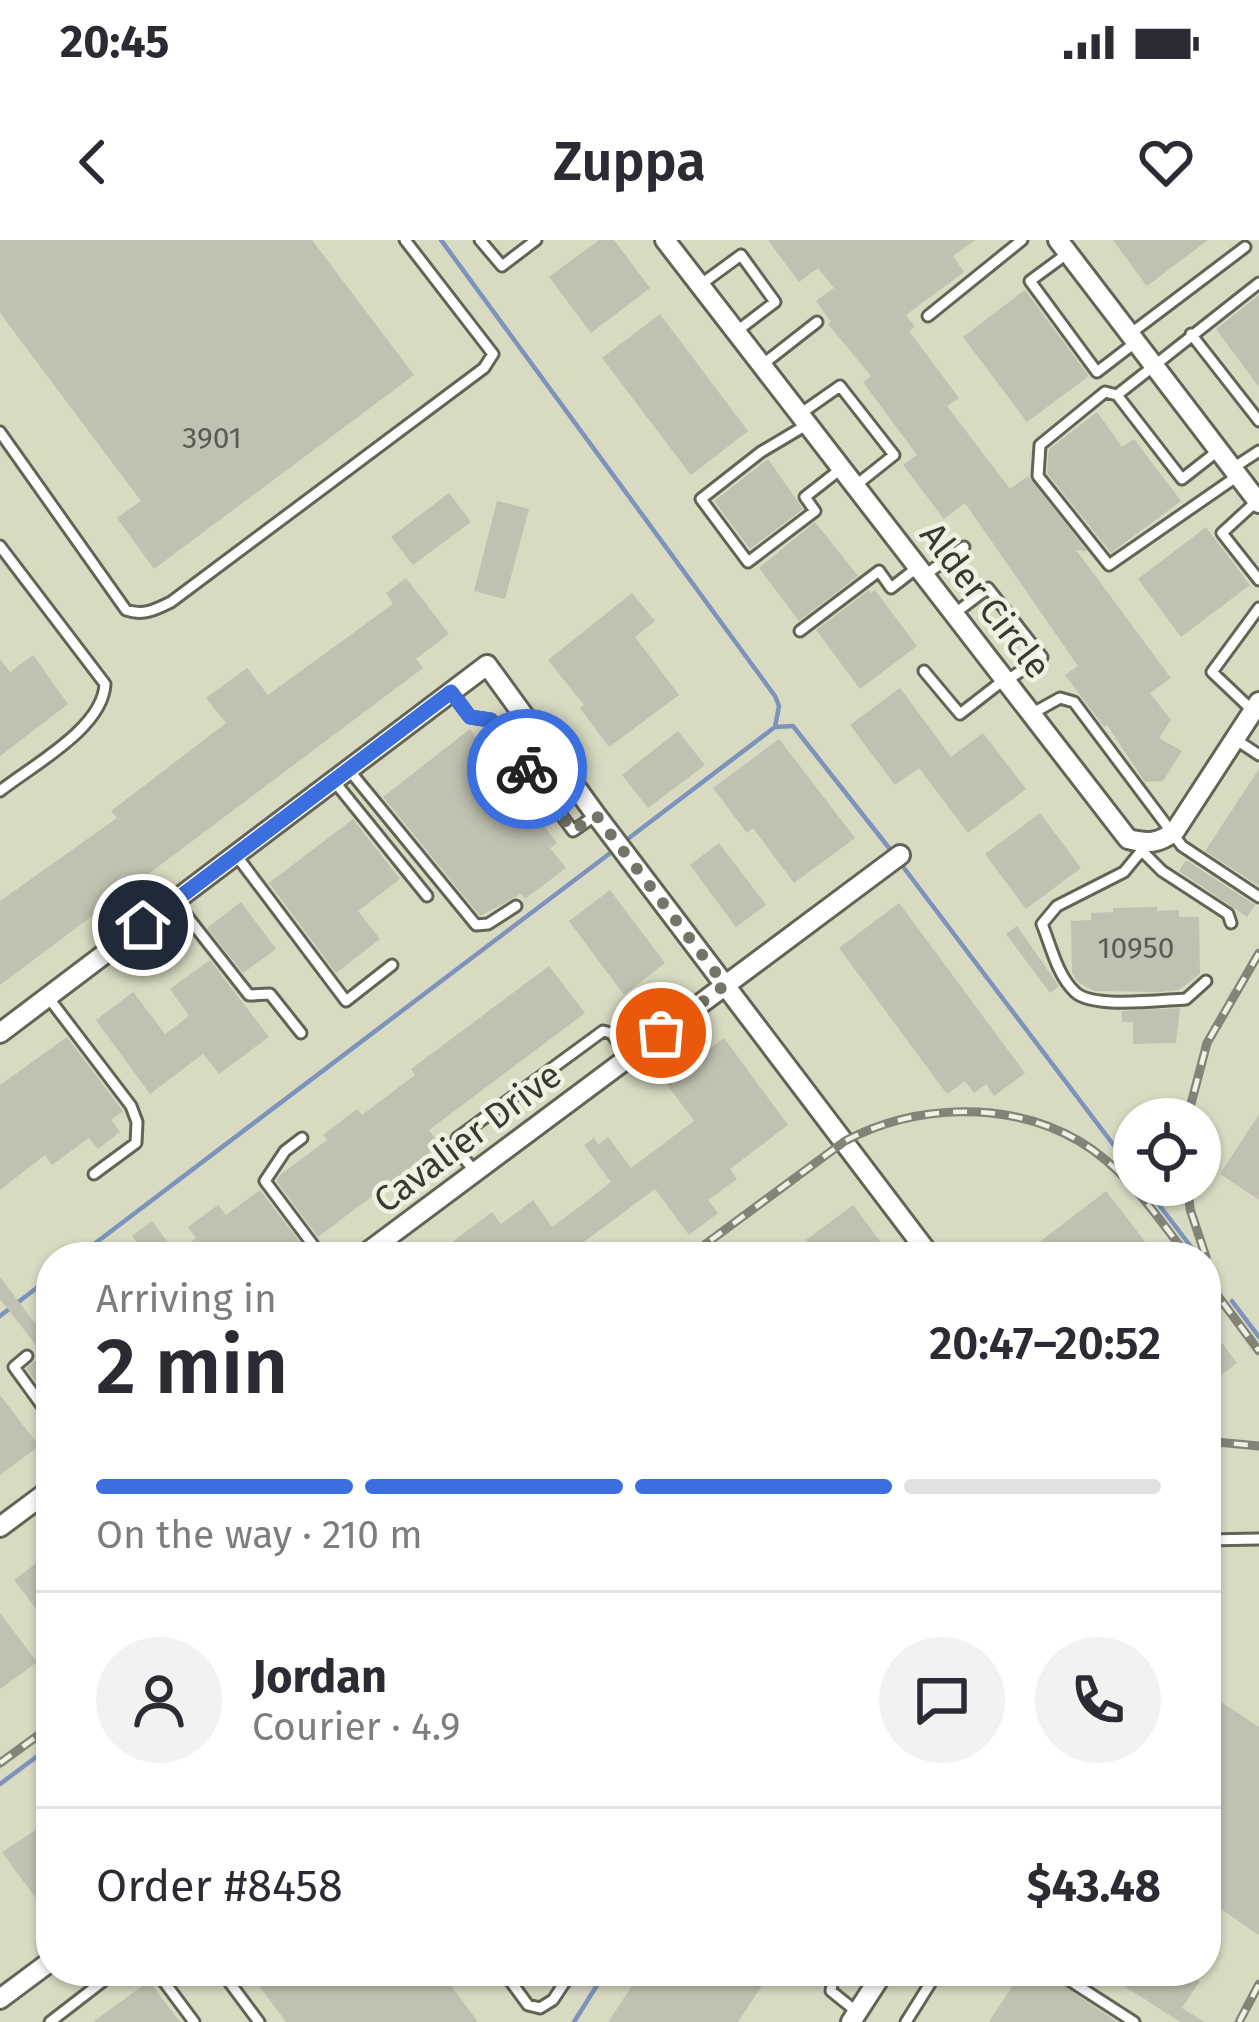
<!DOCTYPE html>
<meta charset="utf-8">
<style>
:root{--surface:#fff;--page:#f2f2f3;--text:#2b2b33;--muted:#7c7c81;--line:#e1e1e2;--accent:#3b6fdf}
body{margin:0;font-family:"Fira Sans",sans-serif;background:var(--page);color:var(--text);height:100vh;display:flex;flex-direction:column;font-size:45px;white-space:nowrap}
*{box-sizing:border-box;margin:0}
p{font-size:39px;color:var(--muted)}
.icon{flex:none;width:66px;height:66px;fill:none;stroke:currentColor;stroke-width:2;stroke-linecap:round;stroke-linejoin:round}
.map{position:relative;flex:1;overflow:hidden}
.drawer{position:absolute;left:36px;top:1002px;width:1185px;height:744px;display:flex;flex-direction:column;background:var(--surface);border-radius:48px;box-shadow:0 3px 9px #0004}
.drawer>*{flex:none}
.controls{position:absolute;left:1113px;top:858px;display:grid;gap:24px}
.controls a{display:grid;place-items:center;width:108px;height:108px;border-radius:50%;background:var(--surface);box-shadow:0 3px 9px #0004;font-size:60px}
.pin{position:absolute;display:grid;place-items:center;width:102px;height:102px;color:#fff;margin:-51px;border:6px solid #fff;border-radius:50%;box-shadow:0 3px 12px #0007}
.courier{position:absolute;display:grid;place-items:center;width:120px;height:120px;margin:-60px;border:9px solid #3b6fdf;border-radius:50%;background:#fff;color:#222;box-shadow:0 3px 15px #0007}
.head em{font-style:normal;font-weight:600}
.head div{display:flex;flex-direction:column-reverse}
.head{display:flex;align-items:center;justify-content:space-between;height:204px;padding:0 60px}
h1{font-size:78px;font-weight:600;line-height:90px}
.bar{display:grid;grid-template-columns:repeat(4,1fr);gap:18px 12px;align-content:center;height:144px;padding:0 60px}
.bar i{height:15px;border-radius:9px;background:var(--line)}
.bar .selected{background:var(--accent)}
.bar p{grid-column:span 4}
.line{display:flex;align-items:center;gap:30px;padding:0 60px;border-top:3px solid var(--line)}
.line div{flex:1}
.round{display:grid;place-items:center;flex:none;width:126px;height:126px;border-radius:63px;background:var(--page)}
.status{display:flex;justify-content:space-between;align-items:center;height:84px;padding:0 60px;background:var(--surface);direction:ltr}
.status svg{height:33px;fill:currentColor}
header{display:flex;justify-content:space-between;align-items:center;height:156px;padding:0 60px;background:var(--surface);font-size:54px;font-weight:600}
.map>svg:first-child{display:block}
.built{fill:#d9dac2;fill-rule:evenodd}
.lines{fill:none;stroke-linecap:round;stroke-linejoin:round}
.stream{stroke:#7d93bc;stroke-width:4.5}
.building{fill:#c0c1b0}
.service-casing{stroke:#636455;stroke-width:15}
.minor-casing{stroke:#636455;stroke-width:24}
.service{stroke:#fff;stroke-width:9}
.minor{stroke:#fff;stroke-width:18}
.rail-casing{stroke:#838478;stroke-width:9}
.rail{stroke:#f0f1e0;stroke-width:4.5;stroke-dasharray:14;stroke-linecap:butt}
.done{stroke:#74756a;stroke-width:12;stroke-dasharray:0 21.6}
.route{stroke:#3b6fdf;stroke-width:15}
.labels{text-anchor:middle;stroke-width:9;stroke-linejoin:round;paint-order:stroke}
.number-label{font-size:30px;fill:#5b5b52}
.street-label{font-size:36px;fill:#393932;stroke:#f0f1e0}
</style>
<div class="status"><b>20:45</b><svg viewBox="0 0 49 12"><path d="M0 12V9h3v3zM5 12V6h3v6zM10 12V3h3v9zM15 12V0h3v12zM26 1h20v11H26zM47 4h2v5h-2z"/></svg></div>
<header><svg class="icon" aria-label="back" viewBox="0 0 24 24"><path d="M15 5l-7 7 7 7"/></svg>Zuppa<svg class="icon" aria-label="heart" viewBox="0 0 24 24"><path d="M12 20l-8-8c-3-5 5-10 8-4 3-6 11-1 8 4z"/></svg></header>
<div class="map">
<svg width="1259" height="1782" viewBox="0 0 1259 1782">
<rect width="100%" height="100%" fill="#e3e4d3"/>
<path class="built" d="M0 0H1259V1782H0ZM1134 879H1200V945H1134ZM51 1017H1206V1731H51Z"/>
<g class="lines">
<path class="stream" d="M441 0 775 456 779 466 775 487
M629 598 775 487 793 486 889 608
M904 628 1134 932
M1144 945 1198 1016
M77 1017 609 614
M1232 1061 1259 1097
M0 1076 51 1037
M0 1544 51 1506
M574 1782 606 1731"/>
</g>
<path class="building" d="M0 0H312L414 135 154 329 117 278 141 261 0 73Z
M599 0H614L650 48 591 93 549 37Z
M768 0H975L953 16 964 32 906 75 915 87 909 91 959 158 947 166 1010 249 1028 236 1087 311 1076 310 1171 438 1150 453 1171 480 1159 498 1182 511 1163 541 1145 542 1107 485 1104 487 1065 435 1078 426 965 263 944 279 903 225 917 215 863 142 871 136 828 84 831 82 816 61 834 48 818 28 799 42Z
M1113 0H1208L1147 46Z
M1025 50 1089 136 1027 182 963 97Z
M1259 55V147L1216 89Z
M660 74 748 191 691 235 602 118Z
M1097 172 1122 207 1134 199 1181 261 1111 313 1047 233 1049 209Z
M768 219 803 269 750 309 714 261Z
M449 253 471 282 413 325 391 297Z
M497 261 529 269 505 359 474 351Z
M815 282 858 336 799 381 759 328Z
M1206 287 1250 345 1181 397 1138 339Z
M406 338 449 394 416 419 423 428 0 745V661L117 578 111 571 226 483 206 458 247 428 268 455 393 364 386 353Z
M869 350 871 353 875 350 917 406 860 449 816 390Z
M632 353 655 381 635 397 679 455 609 507 580 468 584 465 548 420Z
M33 415 68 464 0 516V419L10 432Z
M900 448 951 517 983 493 1026 549 968 593 919 528 895 545 850 485Z
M470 489 557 603 550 608 566 628 525 659 521 654 480 676 383 557Z
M678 491 705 525 648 568 622 535Z
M779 499 855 598 794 643 753 588 747 593 713 548Z
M1259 529V646L1205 611Z
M1040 573 1081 628 1026 669 985 614Z
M353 579 400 639 358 671 380 699 336 733 269 643Z
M719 603 766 665 736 687 690 625Z
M1186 620 1255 665 1247 677 1179 631Z
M610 650 665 723 624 755 569 681Z
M241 662 276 709 243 733 207 688Z
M899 663 1025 833 994 856 986 844 974 853 965 841 947 854 839 708Z
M1157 667V671L1179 670V677H1199L1200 734 1179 750 1160 752 1094 751 1078 742 1072 733 1071 681 1091 680V673L1113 672V668Z
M1017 686 1059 746 1050 753 1006 694Z
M210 720 269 797 219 834 203 814 150 854 96 780 133 752 165 794 189 776 170 749Z
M549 726 585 773 429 890 440 905 318 997 276 941 280 935 327 900 323 895 357 869 362 875 415 835 411 829Z
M1180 768 1176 803 1133 804V782H1122V771Z
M67 797 123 871 111 880 120 892 98 909 89 898 52 925 45 915 0 950V845Z
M724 798 788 885 730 929 737 939 708 960 718 973 689 995 655 949 577 1007 584 1017H432L492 972 501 984 533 960 552 987 579 967 611 942 584 905 594 898 598 905 608 897 631 928 694 881 665 842Z
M1259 874V960L1220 934Z
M260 950 304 1007 292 1017H147L132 996 152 981 176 1013 196 998 188 987 218 965 226 975Z
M1106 951 1157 1017H1047L1037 1004Z
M853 965 892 1017H819L806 1000Z
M0 1037 51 1104V1163L26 1128 43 1114 0 1059Z
M1206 1082 1237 1123 1206 1147Z
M0 1155 39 1206 0 1235Z
M51 1312V1388L14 1340Z
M0 1373 37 1422 0 1449Z
M1212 1456 1259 1487V1695L1206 1659V1464Z
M51 1580V1679L2 1612Z
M248 1731H440L478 1782H286Z
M642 1731H772L738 1782H608Z
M1022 1731H1042L1117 1782H989Z
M1101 1731H1186L1200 1741 1182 1768 1204 1782H1180Z
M149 1741 180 1782H93Z"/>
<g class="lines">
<g class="service-casing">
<path id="service" d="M480 0 502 26 536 0
M1068 13 1030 41 1097 132 1136 102
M700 45 741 15 775 62 737 91
M928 76 1022 0
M1130 94 1245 7
M1191 94 1259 181
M762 125 817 82
M1117 155 1105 152 1040 205 1038 236 1109 325 1239 235
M800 174 840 146 894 215 855 246
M808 184 761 212 701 259 748 322 815 271 805 257 842 228
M0 192 126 370C143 376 155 370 171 362L484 128 493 114 405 0
M1219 210 1182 239 1117 155 1259 43
M1233 228 1259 211
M1258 260 1222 293 1259 340
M0 306 105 444C103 488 33 525 0 551
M925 335 964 307
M954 374 988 348 1042 417 1006 441
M800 391 879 331 891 348 918 327
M924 431 960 474 1005 439
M452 453 470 477 491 480 573 591 596 575
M1253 471 1212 432 1259 368
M1033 473 1060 458 1074 462 1182 606 1259 657
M1235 499 1259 515
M349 530 476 685 488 684 516 666
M334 541 427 656
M1147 604 1124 632 1057 666 1042 684C1051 706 1057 735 1075 752 1092 769 1161 760 1186 759L1206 741
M1142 611 1162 631 1228 674 1231 683
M236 615 346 761 392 725
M175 661 249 755 270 754 301 793
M48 757 131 866 137 882 136 903 94 934
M302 898 285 911 265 941 322 1017
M475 932 456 908 457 898 603 791 611 793 628 816
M27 1116 14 1127 51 1178
M1206 1300 1259 1299
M156 1731 194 1782
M221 1731 259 1782
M503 1731 528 1765 540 1768 553 1760 572 1731
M834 1731 831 1751 857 1772
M1055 1731 1134 1782
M50 1782 116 1731
M906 1782 938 1731"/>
</g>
<g class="minor-casing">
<path id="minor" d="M665 0 1128 599C1148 604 1158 604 1175 591L1259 462
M1058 0 1259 263
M0 793 487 425 596 575 931 1017
M361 1017 900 615
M0 1287 51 1249
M0 1759 51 1721
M851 1782 884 1731"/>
</g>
<use href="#service" class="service"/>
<use href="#minor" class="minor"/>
<g class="rail-casing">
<path id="rail" d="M1187 879 1207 803 1259 713
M1188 945 1190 969 1206 1017
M688 1017 845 901C915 864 1008 860 1079 901 1125 928 1157 976 1188 1017
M1206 1040 1259 1111
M1206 1201 1259 1206
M0 1523 51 1486
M1239 1782 1259 1744"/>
</g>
<use href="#rail" class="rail"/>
</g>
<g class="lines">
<path class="done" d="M527 529 573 591 596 575 725 745 661 793"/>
<path class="route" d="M143 685 451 452 470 477 490 480 527 529"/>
</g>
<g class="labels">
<g class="number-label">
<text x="212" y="208">3901</text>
<text x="1136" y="718">10950</text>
</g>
<g class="street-label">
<text transform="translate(986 360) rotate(52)" y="13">Alder Circle</text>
<text transform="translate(467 897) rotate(-37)" y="13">Cavalier Drive</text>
</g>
</g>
</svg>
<div class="controls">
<a><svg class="icon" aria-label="locate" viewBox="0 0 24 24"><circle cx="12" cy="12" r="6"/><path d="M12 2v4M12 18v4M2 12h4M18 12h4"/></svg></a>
</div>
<div class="pin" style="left:661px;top:793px;background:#ea580c"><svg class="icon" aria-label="bag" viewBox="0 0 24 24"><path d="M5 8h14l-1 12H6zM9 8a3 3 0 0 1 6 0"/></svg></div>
<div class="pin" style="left:143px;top:685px;background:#1f2937"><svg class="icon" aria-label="home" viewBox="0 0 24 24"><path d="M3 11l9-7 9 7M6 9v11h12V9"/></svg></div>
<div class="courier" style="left:527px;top:529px"><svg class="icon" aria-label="bike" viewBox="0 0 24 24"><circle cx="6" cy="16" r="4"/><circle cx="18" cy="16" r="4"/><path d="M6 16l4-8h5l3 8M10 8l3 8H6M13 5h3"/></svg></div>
<section class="drawer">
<div class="head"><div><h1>2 min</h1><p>Arriving in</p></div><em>20:47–20:52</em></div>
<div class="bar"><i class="selected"></i><i class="selected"></i><i class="selected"></i><i></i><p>On the way · 210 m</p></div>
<div class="line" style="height:216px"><a class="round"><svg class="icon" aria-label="person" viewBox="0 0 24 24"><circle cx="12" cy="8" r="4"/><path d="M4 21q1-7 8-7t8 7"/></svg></a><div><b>Jordan</b><p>Courier · 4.9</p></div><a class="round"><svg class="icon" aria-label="chat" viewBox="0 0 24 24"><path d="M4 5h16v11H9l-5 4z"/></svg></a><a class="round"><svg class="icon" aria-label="phone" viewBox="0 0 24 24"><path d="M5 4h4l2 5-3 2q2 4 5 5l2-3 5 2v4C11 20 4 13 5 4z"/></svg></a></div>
<div class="line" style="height:156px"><div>Order #8458</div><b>$43.48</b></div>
</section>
</div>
